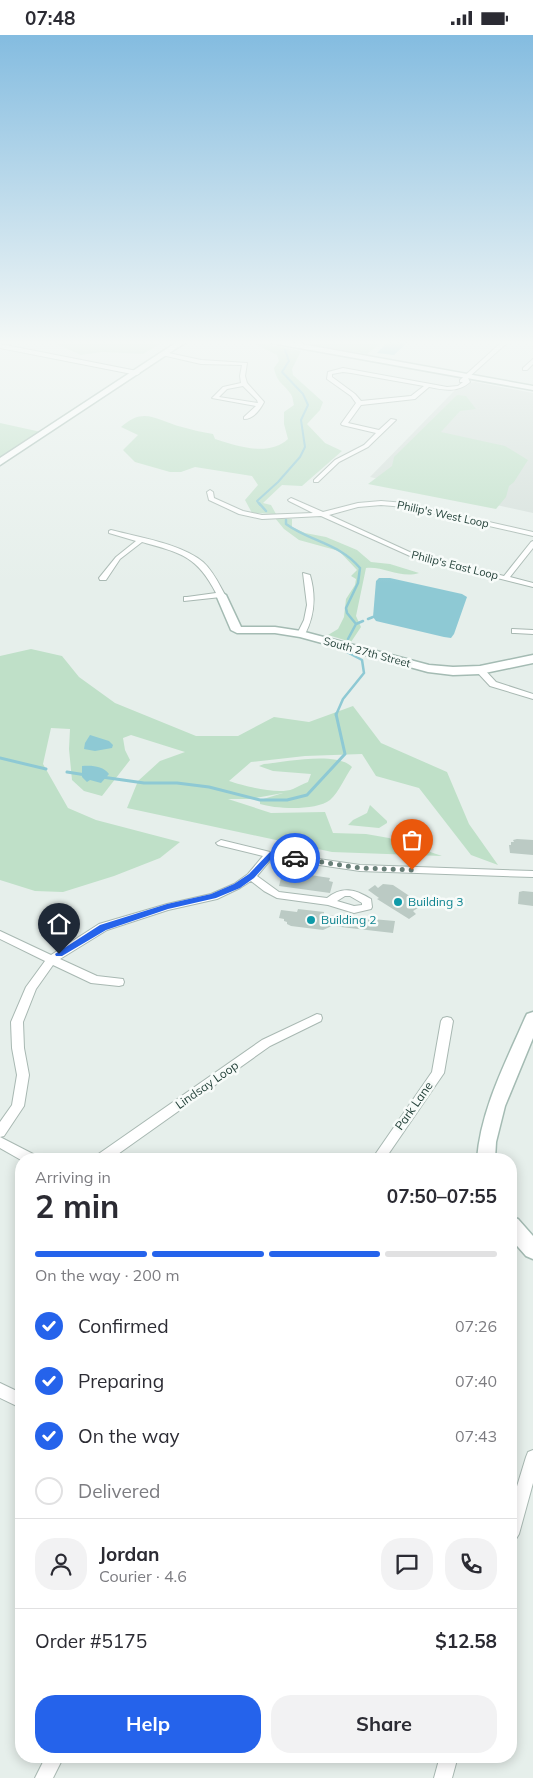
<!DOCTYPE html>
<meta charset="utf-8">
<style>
:root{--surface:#fff;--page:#f2f2f3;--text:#2b2b33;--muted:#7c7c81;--line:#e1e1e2;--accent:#2563eb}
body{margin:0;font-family:Mulish,sans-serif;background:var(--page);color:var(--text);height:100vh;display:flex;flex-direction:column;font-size:19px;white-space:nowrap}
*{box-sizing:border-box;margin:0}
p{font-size:16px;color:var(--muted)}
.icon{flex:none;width:28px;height:28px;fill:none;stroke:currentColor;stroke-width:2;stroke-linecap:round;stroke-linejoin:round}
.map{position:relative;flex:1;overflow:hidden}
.drawer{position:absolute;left:15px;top:1118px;width:502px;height:610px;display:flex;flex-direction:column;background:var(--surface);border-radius:20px;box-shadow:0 2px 12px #0003}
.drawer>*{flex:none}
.pin{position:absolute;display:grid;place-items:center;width:42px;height:42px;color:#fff;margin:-51px -21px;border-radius:50% 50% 50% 0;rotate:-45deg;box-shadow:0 0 5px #0007}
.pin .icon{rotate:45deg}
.courier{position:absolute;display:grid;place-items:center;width:50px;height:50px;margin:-25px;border:4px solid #2563eb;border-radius:50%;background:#fff;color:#222;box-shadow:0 1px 6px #0007}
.head em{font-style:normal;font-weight:700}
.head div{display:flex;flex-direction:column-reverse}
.head{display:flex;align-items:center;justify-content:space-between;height:85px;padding:0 20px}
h1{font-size:32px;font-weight:700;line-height:38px}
.bar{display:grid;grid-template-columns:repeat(4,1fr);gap:8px 5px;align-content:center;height:60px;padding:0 20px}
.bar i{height:6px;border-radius:4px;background:var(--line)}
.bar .current{background:var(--accent)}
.bar p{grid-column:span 4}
.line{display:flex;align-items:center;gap:12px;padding:0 20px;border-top:1px solid var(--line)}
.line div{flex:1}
.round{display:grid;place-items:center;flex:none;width:52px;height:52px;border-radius:20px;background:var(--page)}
ol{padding:0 20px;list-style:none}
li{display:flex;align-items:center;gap:15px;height:55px}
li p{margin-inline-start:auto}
li .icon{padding:5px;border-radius:50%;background:var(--accent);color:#fff;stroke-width:4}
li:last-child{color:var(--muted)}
li i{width:28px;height:28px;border:2px solid var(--line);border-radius:50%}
.cta{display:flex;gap:10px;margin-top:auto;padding:10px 20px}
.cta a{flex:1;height:58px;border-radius:20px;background:var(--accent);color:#fff;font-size:20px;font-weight:700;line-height:58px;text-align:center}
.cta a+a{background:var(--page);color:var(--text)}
.status{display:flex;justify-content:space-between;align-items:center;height:35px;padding:0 25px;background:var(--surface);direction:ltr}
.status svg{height:14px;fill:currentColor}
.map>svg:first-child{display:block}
.built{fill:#d4dfda}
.green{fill:#bfe0c8}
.water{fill:#8ec9d4}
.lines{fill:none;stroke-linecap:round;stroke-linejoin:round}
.stream-far2{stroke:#8ec9d4;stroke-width:2}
.stream-far1{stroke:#8ec9d4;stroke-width:2.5}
.stream{stroke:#8ec9d4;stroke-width:3}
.building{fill:#bbcac4}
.street-casing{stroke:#a8b8b2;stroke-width:2}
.secondary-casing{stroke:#a4bbb3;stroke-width:3}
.street{fill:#fff;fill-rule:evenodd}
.secondary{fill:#fff;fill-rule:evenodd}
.route{fill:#2563eb}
.done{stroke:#687f78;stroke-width:5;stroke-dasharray:0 9}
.culture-dot{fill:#0f9aa8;stroke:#f7fbf9;stroke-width:2}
.labels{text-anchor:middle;stroke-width:5;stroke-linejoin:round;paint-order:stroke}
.far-street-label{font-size:11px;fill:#24423a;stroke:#f7fbf9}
.culture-label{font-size:12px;fill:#0d838f;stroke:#f7fbf9;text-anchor:start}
.street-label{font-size:12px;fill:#24423a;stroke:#f7fbf9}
</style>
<div class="status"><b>07:48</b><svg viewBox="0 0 49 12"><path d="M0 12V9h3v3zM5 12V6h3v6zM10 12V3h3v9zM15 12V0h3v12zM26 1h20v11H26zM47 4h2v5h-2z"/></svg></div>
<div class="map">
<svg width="533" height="1743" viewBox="0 0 533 1743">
<rect width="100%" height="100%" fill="#e6efeb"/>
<path class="built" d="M475 347 533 358V478L370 442 456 354 467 351 470 348Z"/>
<path class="green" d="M38 305H167L143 319 102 317 81 320 56 309Z
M284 305H384L367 319Z
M249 306 301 316 292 334 293 340 323 367 320 375 307 389 325 408 342 416 302 451 282 450 263 468 271 470 276 479 252 478 245 465 258 450 252 441 195 432 181 437H170L135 427 123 415 138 400 121 392C144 371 156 385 182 392 192 395 202 397 213 399L215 404C237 411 269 422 288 404L284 389V377L294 370C293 367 293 361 290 358 283 348 277 348 274 333L279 326 277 320Z
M457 360 466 361 476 374 460 376 441 397 505 411 528 425 514 447 509 451 506 462 496 474 368 449 392 431 394 422Z
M0 388 41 397 0 423Z
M275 483 292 484V492L305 498 326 502 357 515 371 527 390 529 419 538C401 544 384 531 366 533L356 581 361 592 351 607 328 600 338 594 344 582 346 564 355 550 356 544 351 541 357 535 339 516 299 505 284 494Z
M31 614 62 621 79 642 115 668 196 701H238L274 682 309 687 353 671 381 708 447 737 469 789 498 830 471 820 419 753 376 741 362 719 305 721 251 727 229 746C244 751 278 760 293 754 298 752 302 749 308 747L311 739 273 736 259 731 264 729C285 727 337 716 352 732 345 742 339 757 330 765 316 776 276 774 260 769V765L283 758 250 764H228L271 778 325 777 333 798 366 799 389 803 442 821 332 817 127 773 138 746 160 726 185 717 131 700 123 703 125 715 130 725 102 761 84 756 72 745 69 714 70 694 51 693 43 729 68 773 96 785 180 807 160 823 114 841 63 857 35 856 0 845V621Z
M370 770 387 786V788L379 793 348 790 353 785 367 778Z"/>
<path class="water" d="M390 305H410L394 320 377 318Z
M379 543H390L462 559 467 562 454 599 451 603 444 602 376 586 373 582 376 546Z
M90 700 109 706 113 710 112 713 95 716 84 714 85 708Z
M82 731C92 730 103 731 109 739L101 748 90 745 87 747 82 742Z"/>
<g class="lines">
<path class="stream-far2" d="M260 470 257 466 278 447 300 422 305 412 301 385 308 370 303 359 282 337 289 326 285 315"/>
<path class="stream-far1" d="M259 468 266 476
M286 485V489C311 507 339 508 360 533L358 548 346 573 347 578 356 589 348 604
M368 584 373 582
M356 589 363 586
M336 680 343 664 364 638 362 625 345 616"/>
<path class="stream" d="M0 723 46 734
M67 737 86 740
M102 742 144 748H177L209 752 260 765H287L307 760 345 719 336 679"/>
</g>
<path class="building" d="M517 804 533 805V820L510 818 509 810H511V807H514L513 805Z
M291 837 330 843 329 846 333 847 330 858 279 851 281 843 286 844Z
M383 849 393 850 417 866 415 868 418 870 416 872 418 873 413 876 416 879 409 884 377 864 379 863 368 855 375 850 378 853Z
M523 856 533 857V871L518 869 519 857Z
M298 874 324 877V879L326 880 395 886 393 898 332 891 323 895 291 891 287 889V887L284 886V884L279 883 281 875 297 877Z"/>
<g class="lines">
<g class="street-casing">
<path id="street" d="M504 305H510L468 343 470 347C458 358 444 355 429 352L415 364 361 370 348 388 379 395 391 384 396 385 368 412 339 427 318 447H314V445L335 425 364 410 376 398 342 390 341 389 356 368 351 361 327 344 328 337 343 333 447 352 458 351 463 347H460V345ZM343 337 351 338 424 351 411 361 361 366 355 359 332 342V339Z
M0 309 137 336 140 338 137 340 0 313Z
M164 317 201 325 247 328 245 341 247 348 264 367C260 375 253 384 244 384V382L256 371 212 363 223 352 241 348 240 341 242 330 201 329 162 320ZM243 351 257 365 258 368 219 362 227 354Z
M533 324V329L527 335H523V333Z
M210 455 213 457 214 463 243 476 262 480 313 478 289 466 288 465 291 463 323 477 358 468 381 466 405 468 533 497V501L405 472 381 470 358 472 329 480 414 519 504 541 531 507 533 506V513L510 542 533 548V552L410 521 321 481 262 484 239 479 209 465 207 457Z
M111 495C138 502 182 509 203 527 213 536 219 549 225 560L221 562 184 566V562H187L216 558C197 521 181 518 142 507L120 524 106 545H100L99 543 116 522 136 506 109 498V496Z
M303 538 310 540C316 561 315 581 304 601H301L297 599 304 585 307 570Z
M512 594 533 595V599L515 598H512Z
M477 633H483L496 647 533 659V664L490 651 477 637Z
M221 805 270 817 360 830 533 836V842L360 836 272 823 257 841 279 857 327 863C342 851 355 854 371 864L372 872 371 874 354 878 328 870 277 863 264 856 251 846 240 853 217 864 168 875 107 895 60 924 97 941 123 944 124 947 123 950 119 951 91 948 53 930 36 954 23 987 24 1013 29 1040 24 1071 4 1101 0 1102 35 1120 37 1124 21 1125 0 1113V1087L12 1070 17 1040 12 1013 11 987 26 952 45 926 0 904V896L51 920 99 889 167 869 211 859 234 849 248 839 263 821 218 810 216 808ZM345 861H350L362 868V870L354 871 337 866Z
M317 979 321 980 322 983 321 986 270 1011 111 1124H95L97 1120 262 1005Z
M447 982 451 983 453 986 444 1038 385 1124H372L432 1037 441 986 443 983Z
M0 1348 21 1358V1373L0 1363Z
M533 1415V1448L519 1499 516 1504 511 1507V1471L526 1422 528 1417Z
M46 1721H64L53 1743H35Z
M440 1721H458L452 1743H434Z"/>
</g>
<g class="secondary-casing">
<path id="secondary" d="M180 305H189L0 430V423Z
M262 305H279L533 351V355L266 307Z
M221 557 226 560 241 592H275L301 596 429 630 453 632 480 631 533 620V628L480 639 453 640 428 637 300 602 275 598H237L231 595 216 560Z
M533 977V1003L505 1071 496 1107 495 1124H477C481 1074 505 1029 525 983L527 979Z
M511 1182 518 1184 533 1201V1224L526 1221 511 1204Z"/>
</g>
<use href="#street" class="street"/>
<use href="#secondary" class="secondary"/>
</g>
<linearGradient id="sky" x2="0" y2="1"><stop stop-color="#84bce0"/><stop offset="0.56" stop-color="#f4f8f6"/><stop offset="1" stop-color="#f4f8f6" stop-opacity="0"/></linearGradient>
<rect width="533" height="549" fill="url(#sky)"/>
<path class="route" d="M270 817 295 821 299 823 295 826 272 823 254 843 240 853 216 863 168 874 106 895 62 921H56L55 919 100 890 167 869 211 859 234 849 249 839Z"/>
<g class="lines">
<path class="done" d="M295 823 360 833 412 835"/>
</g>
<g class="culture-dot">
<circle cx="398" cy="867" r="5"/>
<circle cx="311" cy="885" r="5"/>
</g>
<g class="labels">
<g class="far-street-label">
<text transform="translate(443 479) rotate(12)" y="4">Philip's West Loop</text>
<text transform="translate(455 530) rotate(14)" y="4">Philip's East Loop</text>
<text transform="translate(367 617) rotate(15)" y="4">South 27th Street</text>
</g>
<g class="culture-label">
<text x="408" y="871">Building 3</text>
<text x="321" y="889">Building 2</text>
</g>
<g class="street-label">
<text transform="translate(207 1050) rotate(-35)" y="4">Lindsay Loop</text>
<text transform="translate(414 1071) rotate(-55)" y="4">Park Lane</text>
</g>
</g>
</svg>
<div class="pin" style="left:412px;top:835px;background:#ea580c"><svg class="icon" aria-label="bag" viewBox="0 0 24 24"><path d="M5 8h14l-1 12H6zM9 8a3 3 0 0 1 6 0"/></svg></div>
<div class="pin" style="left:59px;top:919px;background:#1f2937"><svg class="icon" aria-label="home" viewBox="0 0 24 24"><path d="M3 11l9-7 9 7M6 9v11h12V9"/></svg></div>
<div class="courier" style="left:295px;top:823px"><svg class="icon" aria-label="car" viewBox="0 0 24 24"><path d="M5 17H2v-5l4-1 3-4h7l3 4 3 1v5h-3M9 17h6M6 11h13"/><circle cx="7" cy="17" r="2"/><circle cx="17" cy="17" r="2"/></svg></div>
<section class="drawer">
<div class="head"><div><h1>2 min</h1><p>Arriving in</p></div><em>07:50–07:55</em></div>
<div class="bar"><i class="current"></i><i class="current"></i><i class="current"></i><i></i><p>On the way · 200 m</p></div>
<ol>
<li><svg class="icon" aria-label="check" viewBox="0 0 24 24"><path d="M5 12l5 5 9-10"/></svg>Confirmed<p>07:26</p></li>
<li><svg class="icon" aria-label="check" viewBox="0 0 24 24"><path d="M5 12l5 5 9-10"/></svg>Preparing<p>07:40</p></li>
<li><svg class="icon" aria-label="check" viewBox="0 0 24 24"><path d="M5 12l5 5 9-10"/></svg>On the way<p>07:43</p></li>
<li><i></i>Delivered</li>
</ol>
<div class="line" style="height:90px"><a class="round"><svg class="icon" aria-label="person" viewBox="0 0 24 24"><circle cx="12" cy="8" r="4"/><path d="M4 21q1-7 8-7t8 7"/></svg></a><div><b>Jordan</b><p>Courier · 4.6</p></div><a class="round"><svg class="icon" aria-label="chat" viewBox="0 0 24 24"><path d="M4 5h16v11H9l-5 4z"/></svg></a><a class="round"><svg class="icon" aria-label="phone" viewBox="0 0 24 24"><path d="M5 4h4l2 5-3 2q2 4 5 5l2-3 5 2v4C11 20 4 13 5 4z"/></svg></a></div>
<div class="line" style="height:65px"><div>Order #5175</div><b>$12.58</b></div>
<div class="cta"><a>Help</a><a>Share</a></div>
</section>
</div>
